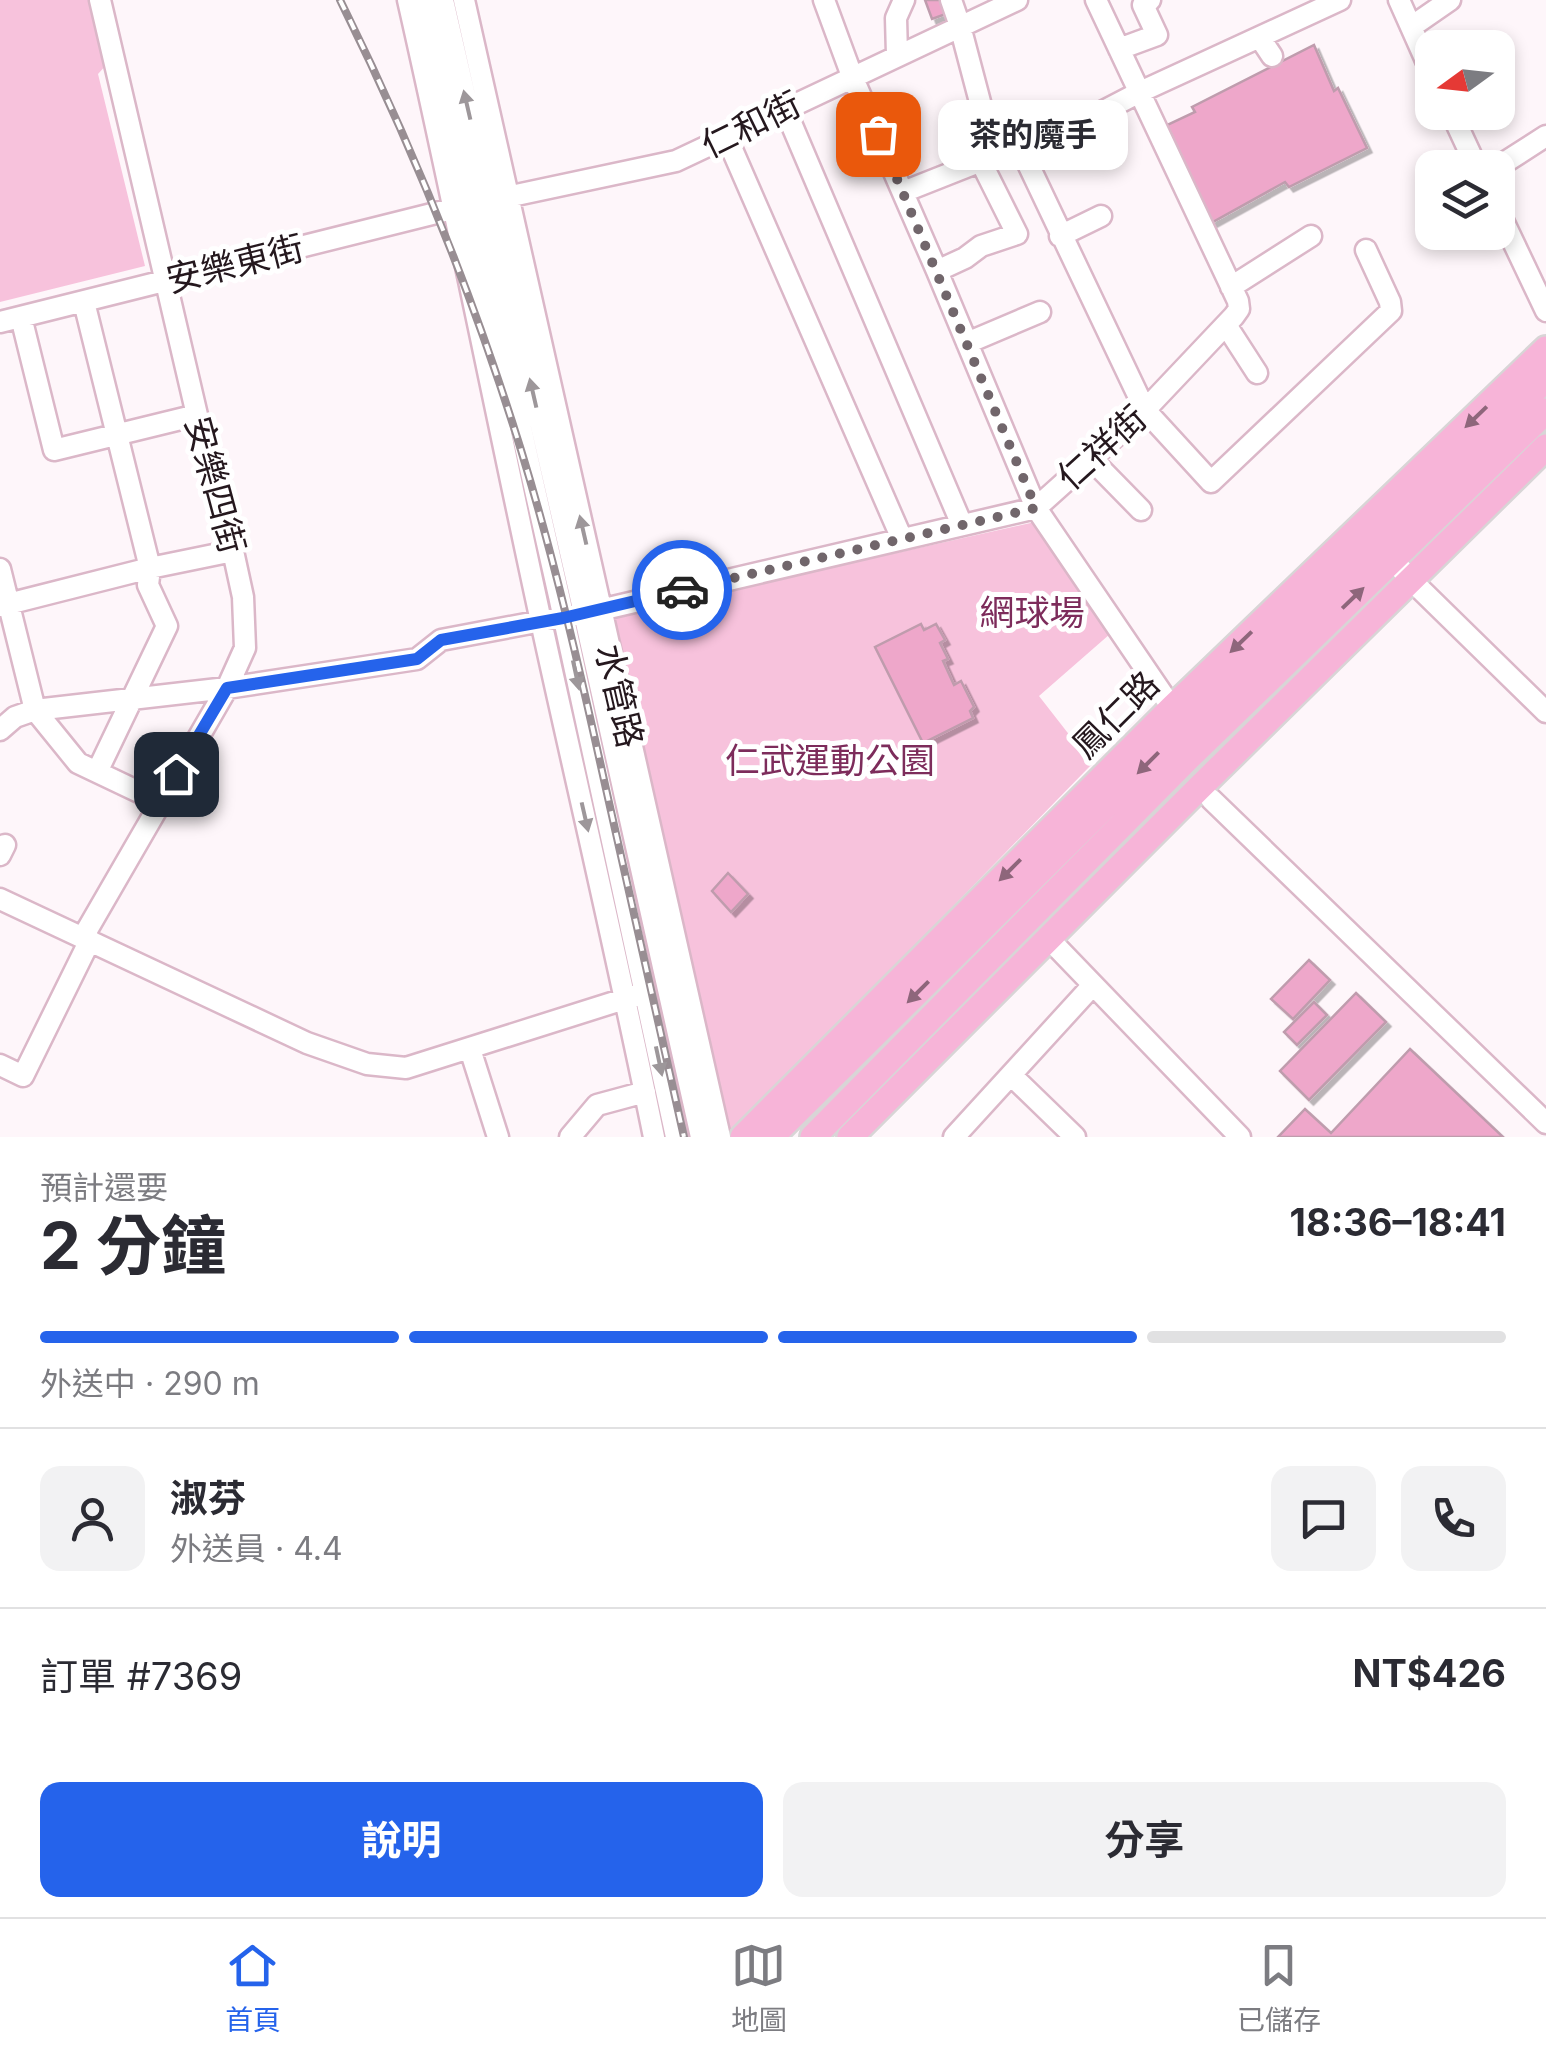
<!DOCTYPE html>
<html lang="zh-TW">
<meta charset="utf-8">
<style>
:root{--surface:#fff;--page:#f2f2f3;--text:#2b2b33;--muted:#7c7c81;--line:#e1e1e2;--accent:#2563eb}
body{margin:0;font-family:Inter,"Noto Sans TC",sans-serif;background:var(--page);color:var(--text);height:100vh;display:flex;flex-direction:column;font-size:38px;white-space:nowrap}
*{box-sizing:border-box;margin:0}
p{font-size:32px;color:var(--muted)}
.icon{flex:none;width:55px;height:55px;fill:none;stroke:currentColor;stroke-width:2;stroke-linecap:round;stroke-linejoin:round}
.map{position:relative;height:1137px;overflow:hidden}
.panel{display:flex;flex-direction:column;background:var(--surface);flex:1}
.panel>*{flex:none}
.needle{width:65px;rotate:255deg}
.buttons{position:absolute;left:1415px;top:30px;display:grid;gap:20px}
.buttons a{display:grid;place-items:center;width:100px;height:100px;border-radius:20px;background:var(--surface);box-shadow:0 5px 15px #0003;font-size:50px}
.pin{position:absolute;display:grid;place-items:center;width:85px;height:85px;color:#fff;margin:-42px;border-radius:20px;box-shadow:0 5px 15px #0006}
.courier{position:absolute;display:grid;place-items:center;width:100px;height:100px;margin:-50px;border:8px solid #2563eb;border-radius:50%;background:#fff;color:#222;box-shadow:0 2px 12px #0007}
.bubble{position:absolute;height:70px;border-radius:20px;background:var(--surface);box-shadow:0 5px 15px #0003;font-size:32px;font-weight:700;line-height:70px;text-align:center}
.summary em{font-style:normal;font-weight:700}
.summary div{display:flex;flex-direction:column-reverse}
.summary{display:flex;align-items:center;justify-content:space-between;height:170px;padding:0 40px}
h1{font-size:65px;font-weight:700;line-height:75px}
.bar{display:grid;grid-template-columns:repeat(4,1fr);gap:15px 10px;align-content:center;height:120px;padding:0 40px}
.bar i{height:12px;border-radius:8px;background:var(--line)}
.bar .on{background:var(--accent)}
.bar p{grid-column:span 4}
.line{display:flex;align-items:center;gap:25px;padding:0 40px;border-top:2px solid var(--line)}
.line div{flex:1}
.round{display:grid;place-items:center;flex:none;width:105px;height:105px;border-radius:20px;background:var(--page)}
.button{display:flex;gap:20px;margin-top:auto;padding:20px 40px}
.button a{flex:1;height:115px;border-radius:20px;background:var(--accent);color:#fff;font-size:40px;font-weight:700;line-height:115px;text-align:center}
.button a+a{background:var(--page);color:var(--text)}
.dock{display:flex;justify-content:space-around;align-items:center;height:140px;border-top:2px solid var(--line);background:var(--surface);font-size:28px;color:var(--muted)}
.dock a{display:grid;justify-items:center;gap:5px}
.dock .on{color:var(--accent)}
.map>svg:first-child{display:block}
.green{fill:#f7c2dc}
.building{fill:#eea7ca;stroke:#bf9cad;stroke-width:2.5;filter:url(#shadow)}
.lines{fill:none;stroke-linecap:round;stroke-linejoin:round}
.minor-casing{stroke:#dbb7c8;stroke-width:25}
.major-casing{stroke:#d8d5d6;stroke-width:30}
.minor{stroke:#fff;stroke-width:20}
.major{stroke:#f7b4d8;stroke-width:25}
.rail-casing{stroke:#988e93;stroke-width:8}
.rail{stroke:#fff;stroke-width:4;stroke-dasharray:11;stroke-linecap:butt}
.oneway{fill:#9d979a}
.oneway2{fill:#8e667b}
.done{stroke:#71666b;stroke-width:10;stroke-dasharray:0 18}
.route{stroke:#2563eb;stroke-width:12}
.labels{text-anchor:middle;stroke-width:10;stroke-linejoin:round;paint-order:stroke}
.street-label{font-size:35px;fill:#25181e;stroke:#fff}
.park-label{font-size:35px;fill:#7d2c5b;stroke:#fff}
</style>
<div class="map">
<svg width="1546" height="1137" viewBox="0 0 1546 1137">
<defs>
<filter id="shadow"><feDropShadow dx="4.5" dy="4.5" stdDeviation="0" flood-color="#0004"/></filter>
</defs>
<rect width="100%" height="100%" fill="#fef6fa"/>
<path class="green" d="M0 0H92L108 63 98 74 145 266 0 302Z
M1035 522 1110 634 1039 696 1092 764 728 1137 606 618Z"/>
<path class="building" d="M925 0H950L954 11 932 19Z
M1314 45 1334 91 1338 88 1367 148 1289 187 1285 182 1211 223 1167 125 1195 112 1192 107Z
M921 624 924 630 936 624 945 640 940 643 948 659 943 661 954 685 961 681 974 707 970 711 973 718 923 743 875 647Z
M728 873 748 894 731 912 712 891Z
M1309 960 1330 980 1293 1019 1271 999Z
M1356 993 1386 1022 1309 1100 1280 1071Z
M1314 1002 1327 1015 1297 1045 1284 1032Z
M1410 1049 1503 1137H1278L1305 1109 1331 1133Z"/>
<g class="lines">
<g class="minor-casing">
<path id="minor" d="M408 0C456 211 498 424 544 635 581 803 620 969 654 1137
M424 0 559 596 676 1137
M443 0 579 591 701 1137
M464 0 720 1137
M824 0 852 76 937 271 1036 508 1172 708 1176 720
M951 0 960 26 994 155 1019 145 1145 410 1211 482 1391 311 1390 302 1366 250
M1399 0 1432 74
M1411 27 1450 0
M1260 38 1272 56
M1119 49 1157 35 1143 5 1150 0
M897 55 896 18 904 0
M785 109 962 525
M1451 112 1477 168
M1063 132 1140 92 1340 0
M727 138 902 539
M1496 168 1546 136
M903 192 989 158
M497 199 676 161 1017 0
M1498 210 1546 311
M1060 236 1101 216
M937 271 965 258 981 246 1017 234 981 162
M1231 287 1311 236
M84 302 150 568 148 585 167 626 97 772
M21 317 54 450 197 415
M0 322 464 206
M1226 325 1257 373
M967 343 1040 312
M1091 459 1141 510
M1384 550 1411 580 1546 712
M0 569 35 710 78 763 160 802
M0 606 150 568 233 551
M0 730 15 717 35 710 227 688 417 659 441 640 600 610 1036 508 1145 410 1234 316 1239 309 1238 301 1096 0
M1211 799 1546 1123
M0 855 5 845
M0 899 307 1043 367 1064 406 1068 637 995
M83 937 227 688 245 648 243 597 233 551 197 415 100 0
M1049 939 1240 1137
M470 1049 498 1137
M0 1065 23 1076 90 940
M1011 1075 1075 1137
M570 1137 597 1105 645 1092
M954 1137 1093 985"/>
</g>
<g class="major-casing">
<path id="major" d="M743 1137 1172 708 1546 349
M771 1137 1180 732 1546 379
M813 1137 1188 758 1546 411
M850 1137 1199 788 1546 447"/>
</g>
<use href="#minor" class="minor"/>
<use href="#major" class="major"/>
<g class="rail-casing">
<path id="rail" d="M340 0C412 145 473 295 521 450 555 561 581 675 606 789 632 905 658 1021 684 1137"/>
</g>
<use href="#rail" class="rail"/>
</g>
<defs><path id="oneway-solid" d="M-6-.8H1V-3.2L6.5 0L1 3.2V.8H-6Z" transform="scale(2.5)"/></defs>
<g class="oneway">
<use href="#oneway-solid" transform="translate(467 105) rotate(-103)"/>
<use href="#oneway-solid" transform="translate(533 393) rotate(-103)"/>
<use href="#oneway-solid" transform="translate(583 530) rotate(-103)"/>
<use href="#oneway-solid" transform="translate(576 675) rotate(78)"/>
<use href="#oneway-solid" transform="translate(585 817) rotate(77)"/>
<use href="#oneway-solid" transform="translate(659 1061) rotate(78)"/>
</g>
<g class="oneway2">
<use href="#oneway-solid" transform="translate(1476 417) rotate(136)"/>
<use href="#oneway-solid" transform="translate(1353 598) rotate(-44)"/>
<use href="#oneway-solid" transform="translate(1241 642) rotate(136)"/>
<use href="#oneway-solid" transform="translate(1148 763) rotate(135)"/>
<use href="#oneway-solid" transform="translate(1010 870) rotate(135)"/>
<use href="#oneway-solid" transform="translate(918 992) rotate(135)"/>
</g>
<g class="lines">
<path class="done" d="M682 590 1036 508 878 134"/>
<path class="route" d="M176 774 227 688 417 659 441 640 563 618 682 590"/>
</g>
<g class="labels">
<g class="street-label">
<text transform="translate(751 125) rotate(-26)" y="12">仁和街</text>
<text transform="translate(235 264) rotate(-14)" y="12">安樂東街</text>
<text transform="translate(1102 448) rotate(-42)" y="12">仁祥街</text>
<text transform="translate(215 485) rotate(75)" y="12">安樂四街</text>
<text transform="translate(619 696) rotate(77)" y="12">水管路</text>
<text transform="translate(1116 715) rotate(-45)" y="12">鳳仁路</text>
</g>
<g class="park-label">
<text x="1032" y="625">網球場</text>
<text x="830" y="773">仁武運動公園</text>
</g>
</g>
</svg>
<div class="buttons">
<a><svg class="needle" viewBox="-14 -14 28 28"><path d="M0-13l5 13h-10z" fill="#e53935"/><path d="M0 13l5-13h-10z" fill="#7c7c81"/></svg></a>
<a><svg class="icon" aria-label="layers" viewBox="0 0 24 24"><path d="M12 4l9 5-9 5-9-5zM3 14l9 5 9-5"/></svg></a>
</div>
<div class="pin" style="left:878px;top:134px;background:#ea580c"><svg class="icon" aria-label="bag" viewBox="0 0 24 24"><path d="M5 8h14l-1 12H6zM9 8a3 3 0 0 1 6 0"/></svg></div>
<div class="pin" style="left:176px;top:774px;background:#1f2937"><svg class="icon" aria-label="home" viewBox="0 0 24 24"><path d="M3 11l9-7 9 7M6 9v11h12V9"/></svg></div>
<div class="courier" style="left:682px;top:590px"><svg class="icon" aria-label="car" viewBox="0 0 24 24"><path d="M5 17H2v-5l4-1 3-4h7l3 4 3 1v5h-3M9 17h6M6 11h13"/><circle cx="7" cy="17" r="2"/><circle cx="17" cy="17" r="2"/></svg></div>
<div class="bubble" style="left:938px;top:100px;width:190px">茶的魔手</div>
</div>
<section class="panel">
<div class="summary"><div><h1>2 分鐘</h1><p>預計還要</p></div><em>18:36–18:41</em></div>
<div class="bar"><i class="on"></i><i class="on"></i><i class="on"></i><i></i><p>外送中 · 290 m</p></div>
<div class="line" style="height:180px"><a class="round"><svg class="icon" aria-label="person" viewBox="0 0 24 24"><circle cx="12" cy="8" r="4"/><path d="M4 21q1-7 8-7t8 7"/></svg></a><div><b>淑芬</b><p>外送員 · 4.4</p></div><a class="round"><svg class="icon" aria-label="chat" viewBox="0 0 24 24"><path d="M4 5h16v11H9l-5 4z"/></svg></a><a class="round"><svg class="icon" aria-label="phone" viewBox="0 0 24 24"><path d="M5 4h4l2 5-3 2q2 4 5 5l2-3 5 2v4C11 20 4 13 5 4z"/></svg></a></div>
<div class="line" style="height:130px"><div>訂單 #7369</div><b>NT$426</b></div>
<div class="button"><a>說明</a><a>分享</a></div>
</section>
<nav class="dock">
<a class="on"><svg class="icon" aria-label="home" viewBox="0 0 24 24"><path d="M3 11l9-7 9 7M6 9v11h12V9"/></svg>首頁</a>
<a><svg class="icon" aria-label="map" viewBox="0 0 24 24"><path d="M3 6l6-2 6 2 6-2v14l-6 2-6-2-6 2zM9 4v14M15 6v14"/></svg>地圖</a>
<a><svg class="icon" aria-label="saved" viewBox="0 0 24 24"><path d="M7 4h10v16l-5-4-5 4z"/></svg>已儲存</a>
</nav>
